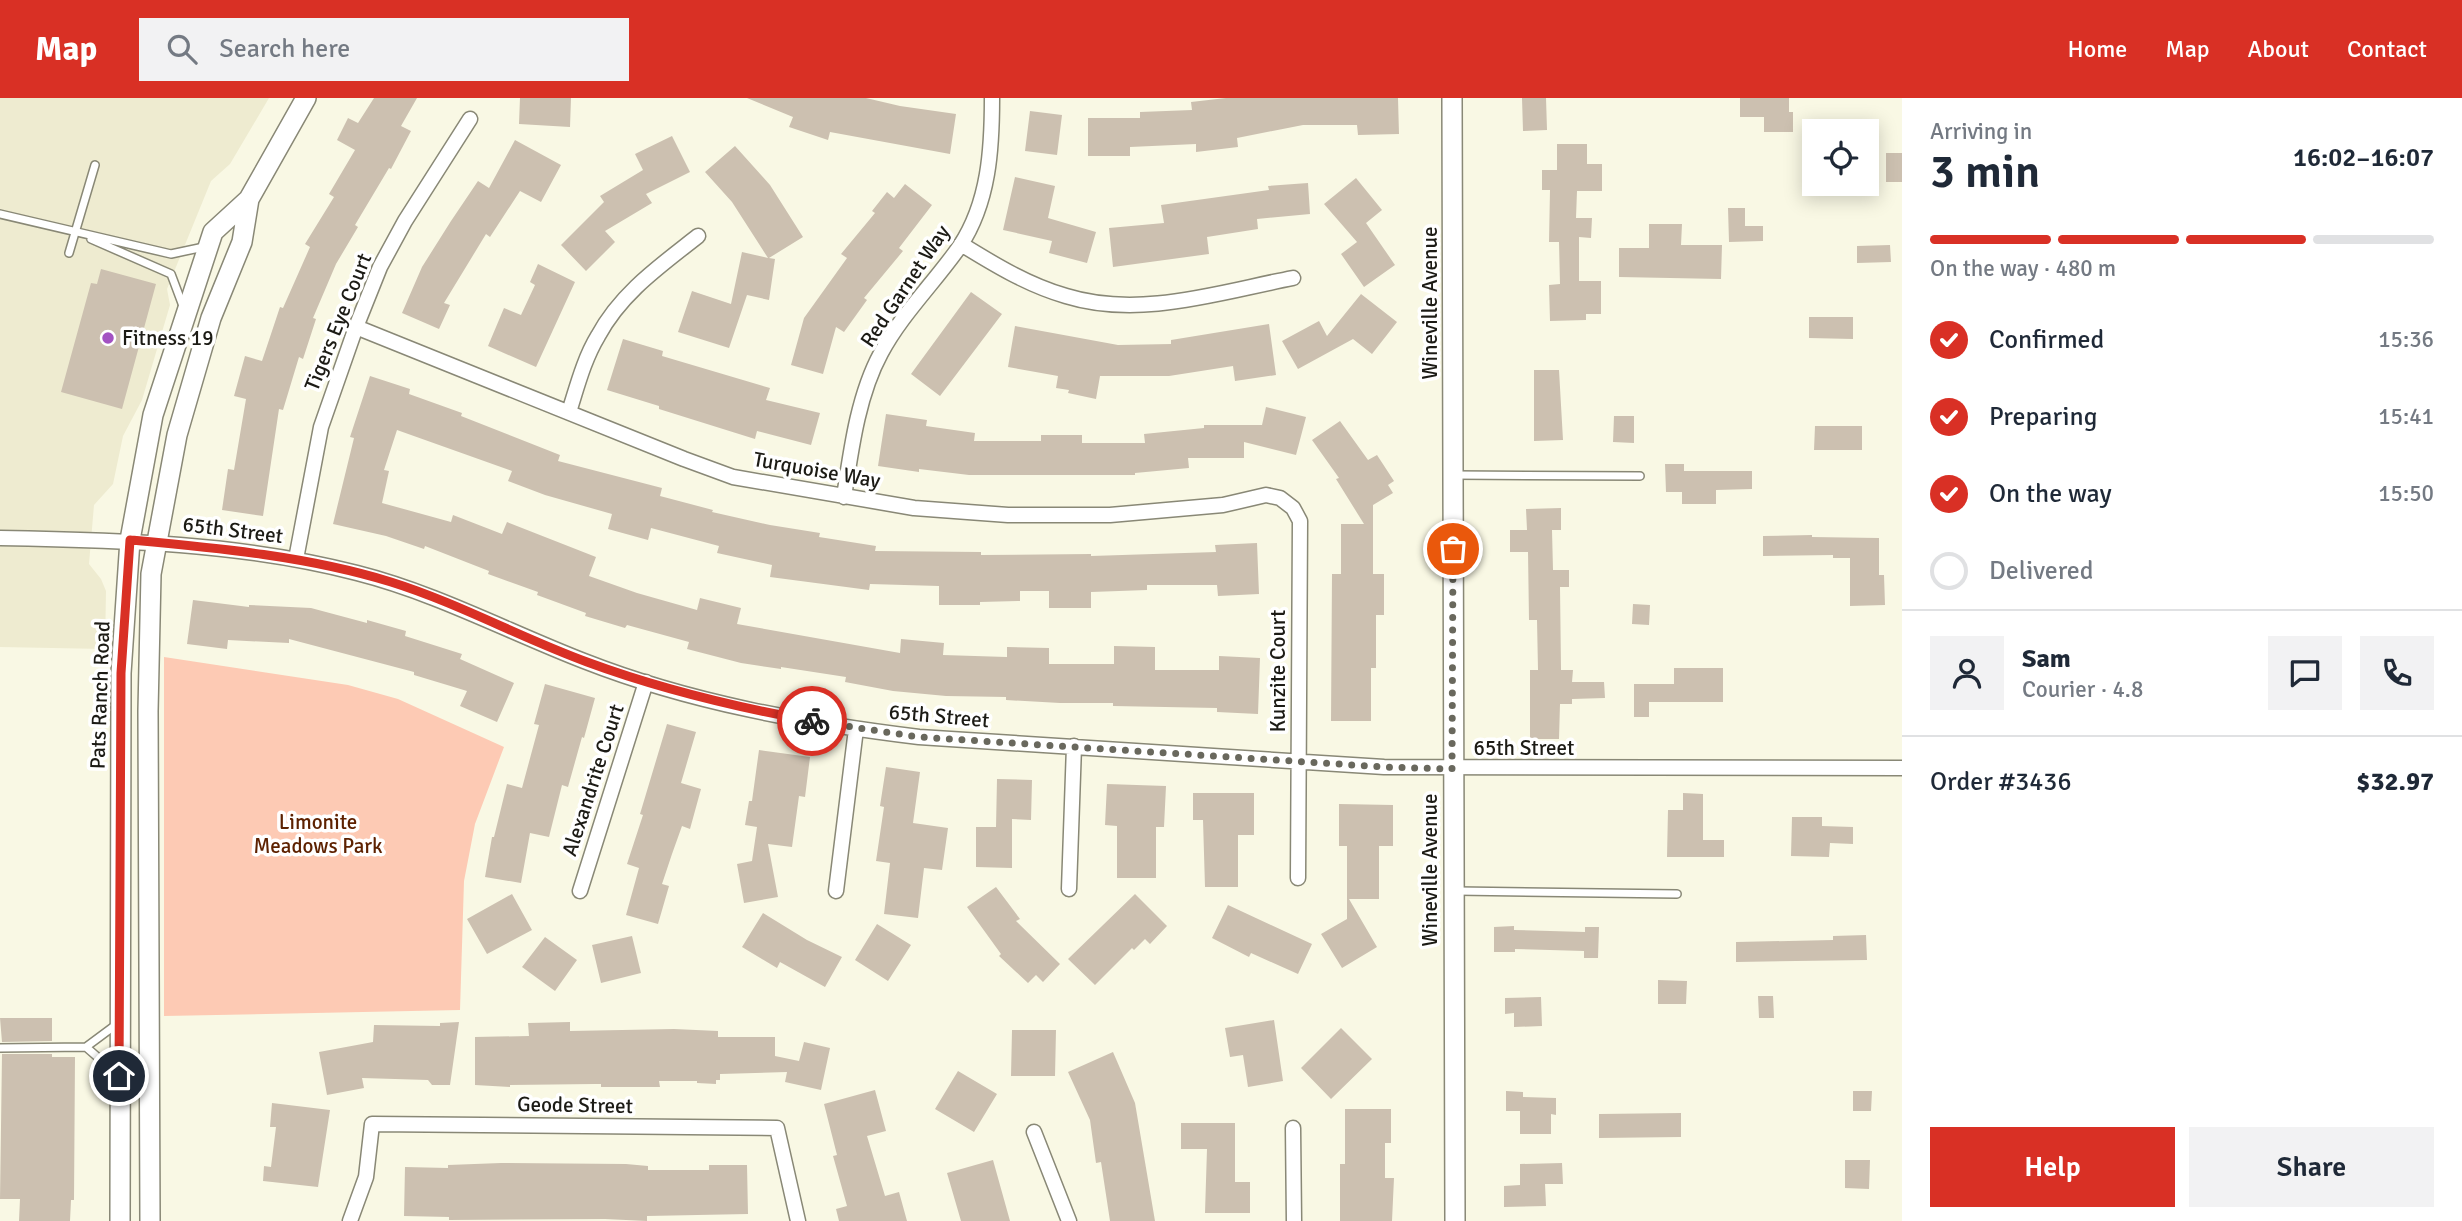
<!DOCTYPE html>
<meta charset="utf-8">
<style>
:root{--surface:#fff;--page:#f2f2f3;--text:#1f2937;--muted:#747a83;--line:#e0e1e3;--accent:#d93025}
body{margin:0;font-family:Signika,sans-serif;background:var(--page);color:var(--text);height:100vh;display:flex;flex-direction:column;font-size:26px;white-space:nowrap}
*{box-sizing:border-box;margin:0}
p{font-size:23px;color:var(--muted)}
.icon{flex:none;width:38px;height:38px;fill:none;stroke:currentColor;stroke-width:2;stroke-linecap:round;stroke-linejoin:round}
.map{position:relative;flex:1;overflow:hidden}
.panel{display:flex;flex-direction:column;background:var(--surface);width:560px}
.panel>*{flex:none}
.fabs{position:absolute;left:1802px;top:21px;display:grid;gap:14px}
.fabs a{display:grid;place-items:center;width:77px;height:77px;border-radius:0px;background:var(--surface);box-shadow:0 4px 18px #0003;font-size:35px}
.pin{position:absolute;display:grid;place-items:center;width:60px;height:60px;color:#fff;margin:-30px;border:4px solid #fff;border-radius:50%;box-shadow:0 2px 7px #0007}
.courier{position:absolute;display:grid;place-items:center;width:70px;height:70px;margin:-35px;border:5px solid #d93025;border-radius:50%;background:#fff;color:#222;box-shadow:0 2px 9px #0007}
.summary em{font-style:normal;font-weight:600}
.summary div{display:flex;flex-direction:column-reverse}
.summary{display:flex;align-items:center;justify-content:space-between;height:119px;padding:0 28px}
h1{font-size:46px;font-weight:600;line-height:52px}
.bar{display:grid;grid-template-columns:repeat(4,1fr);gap:10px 7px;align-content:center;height:84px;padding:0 28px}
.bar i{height:9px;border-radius:5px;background:var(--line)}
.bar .active{background:var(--accent)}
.bar p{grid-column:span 4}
.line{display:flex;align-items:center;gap:18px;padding:0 28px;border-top:2px solid var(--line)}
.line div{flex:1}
.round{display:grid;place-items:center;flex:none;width:74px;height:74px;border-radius:0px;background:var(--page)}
ol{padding:0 28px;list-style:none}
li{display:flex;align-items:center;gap:21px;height:77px}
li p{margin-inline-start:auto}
li .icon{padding:7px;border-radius:50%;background:var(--accent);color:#fff;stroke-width:4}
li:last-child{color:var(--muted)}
li i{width:38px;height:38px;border:4px solid var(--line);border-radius:50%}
.cta{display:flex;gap:14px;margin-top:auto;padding:14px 28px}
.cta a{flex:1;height:80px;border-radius:0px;background:var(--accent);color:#fff;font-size:28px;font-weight:600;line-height:80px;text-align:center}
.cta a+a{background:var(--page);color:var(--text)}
header{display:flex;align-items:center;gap:42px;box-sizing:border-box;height:98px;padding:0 35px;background:var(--accent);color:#fff}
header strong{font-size:33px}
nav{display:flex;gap:38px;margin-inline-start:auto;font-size:24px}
.search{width:490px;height:63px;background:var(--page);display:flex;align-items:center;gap:18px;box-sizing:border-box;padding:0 24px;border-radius:0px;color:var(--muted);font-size:26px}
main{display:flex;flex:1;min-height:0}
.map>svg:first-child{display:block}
.built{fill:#eeebd0}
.green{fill:#fdcab4}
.building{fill:#ccc0b0}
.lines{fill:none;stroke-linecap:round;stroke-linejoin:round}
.lane-casing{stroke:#898876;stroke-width:10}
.street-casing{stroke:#898876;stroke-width:17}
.secondary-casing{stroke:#898876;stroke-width:22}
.lane{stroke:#fff;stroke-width:7}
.street{stroke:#fff;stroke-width:14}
.secondary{stroke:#fff;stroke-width:19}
.done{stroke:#69685d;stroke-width:7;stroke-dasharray:0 12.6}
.route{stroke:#d93025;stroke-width:9}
.poi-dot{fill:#a352c2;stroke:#fff;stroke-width:2.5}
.labels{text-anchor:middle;stroke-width:7;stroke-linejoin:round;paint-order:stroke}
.street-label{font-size:21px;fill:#1c1b15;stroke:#fff}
.poi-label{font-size:21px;fill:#1c1b15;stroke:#fff;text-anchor:start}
.park-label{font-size:21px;fill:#5d2100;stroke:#fff}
</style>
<header>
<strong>Map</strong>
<div class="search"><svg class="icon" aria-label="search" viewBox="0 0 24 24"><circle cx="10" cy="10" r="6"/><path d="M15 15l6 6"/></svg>Search here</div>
<nav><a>Home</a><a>Map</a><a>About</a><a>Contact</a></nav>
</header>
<main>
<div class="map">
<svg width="1902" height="1123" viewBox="0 0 1902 1123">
<rect width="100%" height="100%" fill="#f9f8e4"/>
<path class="built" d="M0 0H269L230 66 211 83 167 191 170 207 142 302 123 338 113 386 94 407 89 466 101 481 106 493 105 551 0 549Z"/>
<path class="green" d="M164 559 348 587 398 601 504 649 475 726 464 783 460 912 164 918Z"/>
<path class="building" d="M374 0H417L401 28 411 33 391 71 389 70 355 127 358 129 336 166 313 220 316 221 303 261 299 259 283 312 279 311 263 418 222 412 228 371 234 372 246 301 234 298 245 258 262 263 280 209 283 210 310 149 305 146 334 99 329 96 355 52 337 42 348 20 358 25Z
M520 0H571L570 29 519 26Z
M747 0H866L900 8 956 16 950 56 830 34 828 42 789 29 793 19Z
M1226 0H1398L1399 36 1358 37 1357 27H1303L1237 40 1238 49 1196 54V46L1130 49V58H1088V20H1140V14L1192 12 1191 4Z
M1522 0H1546L1547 32 1523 33Z
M1740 0H1789V14H1793V34H1764V19H1740Z
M1030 13 1062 17 1057 57 1025 53Z
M672 38 690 74 646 96 652 105 605 133 615 144 586 173 561 147 604 104 600 98 643 72 635 56Z
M515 42 561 67 541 104 520 93 490 139 486 136 444 205 450 207 439 231 402 215 422 169 451 123 478 83 489 90Z
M1557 46H1587V66H1602V93H1577L1576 120H1592L1591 140 1579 139V183H1601V216H1586V222L1550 223 1549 187 1560 186 1559 144H1549L1550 92H1542V72H1557Z
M735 48 770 87 803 139 769 160 775 161 769 202 747 197 729 250 678 234 692 193 731 206 742 154 768 160 732 104 705 74Z
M1886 55H1902V84H1886Z
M1015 79 1055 88 1048 120 1096 134 1087 165 1049 155 1052 143 1003 132Z
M1356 80 1382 112 1366 125 1395 167 1364 189 1341 156 1357 144 1324 106Z
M1308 85 1310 116 1257 121 1258 131 1207 139 1209 156 1113 169 1109 130 1164 125 1161 107 1269 92 1268 88Z
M905 86 932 107 899 150 903 153 864 200 867 202 844 234 836 229 823 276 791 267 804 220 847 160 841 156 875 115 872 113 887 94 894 100Z
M1728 110H1745V128H1763V143L1729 144Z
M1649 126H1682L1681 147H1722L1721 181 1619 179V150H1649Z
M1890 147 1891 164 1857 165V148Z
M538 166 575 184 536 269 488 248 504 210 521 217 535 187 530 184Z
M101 171 156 186 122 311 61 294 91 185 97 186Z
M971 194 1002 216 940 298 911 276Z
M1361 196 1397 224 1372 256 1353 241 1298 271 1282 243 1319 223 1327 238Z
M1809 219H1853V241L1809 240Z
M1269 226 1276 277 1235 283 1233 268 1169 278H1100L1096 301 1068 295 1069 292 1056 290 1058 278 1008 269 1015 228 1118 247 1171 246V242Z
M623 241 663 253 662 258 770 290 766 302 820 315 811 347 757 333 755 341 659 311V308L607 292Z
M1534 272H1559L1563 342 1534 343Z
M370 278 410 291 409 296 462 315 461 318 560 357 558 363 662 390 660 398 713 412 712 414 770 427 820 435 819 439 876 448 875 453 981 454V457L1091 456V458L1216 454 1215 447 1257 445 1259 496 1218 498 1217 487H1147V492L1091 494V510H1049V493H1020V503L980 504V507H939V488L870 486 869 492 770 479 772 467 717 455 719 448 651 430 648 442 608 431 612 416 545 397 508 383 512 373 397 332 384 372 389 373 382 405 451 424 453 417 502 436 507 424 596 459 589 478 637 495 697 512 700 500 741 510 737 526 900 555 901 541 944 545 943 557 1007 559V549L1049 550V566H1114V548L1155 549V572H1219V558L1260 560 1258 616 1217 614V610L1113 608V605H1060L1006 602V599L946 598 893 593 845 584 846 579 781 569V571L741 565 687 551 689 544 627 527 625 530 585 518 586 515 537 497 538 494 488 476 489 473 425 448 424 451 386 438 333 426 354 340 350 339Z
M1266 309 1306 319 1296 357 1244 344V360H1188L1189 370 1135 375V377H969L919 371V374L878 368 886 316 927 322 926 328 975 335 974 343H1041V337H1082V345H1145L1144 336 1204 330V327H1262Z
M1614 318H1634V345L1613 344Z
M1340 323 1368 362 1377 357 1394 383 1388 387 1393 395 1373 407V476H1384V517H1376V570H1371V623H1331L1332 476H1341V426H1364L1336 381 1339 380 1312 342Z
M1815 328H1862V352H1814Z
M1665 366H1684V373H1752V391L1716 392V406H1682V394H1666Z
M1561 410V432H1552L1553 472H1569V489H1560L1561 572H1573L1572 584H1604L1605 600 1572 601V606H1560L1559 641H1530V572H1538L1537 522H1529L1528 454H1510V432H1527L1526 411Z
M1812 437V439L1879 440V477H1884L1885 507 1850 508V460H1833V457L1763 458V438Z
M193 502 249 509V507L311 510 367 525V522L406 533 405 538 462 556 460 561 514 585 497 624 460 608 467 593 414 577V574L289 541V545L228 542 227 551 187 546Z
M1633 506 1650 507 1649 527 1632 526Z
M1674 570H1723V604H1649V619H1634V586H1674Z
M545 586 595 600 584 640 582 639 568 689 562 687 549 739 530 735 521 785 485 779 492 739H494L507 686 522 690 539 627 534 626Z
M667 626 696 634 681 685 701 691 690 731 682 728 672 756 662 786 669 788 658 826 626 817 639 770 627 766 643 717 640 716Z
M759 652 810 659 805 699 799 698 792 749 768 746 778 799 744 805 737 766 752 763 757 729 745 727 749 703H752Z
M886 669 920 674 913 725 948 730 942 772 924 770 918 820 884 816 890 765 876 763 884 709 880 708Z
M997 681 1032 682 1031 722 1012 721V770L976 769V729H996Z
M1107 686 1166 688 1164 729H1156V780H1117V728L1105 727Z
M1193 695H1254V737H1238V789H1205L1203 722H1193Z
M1683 695 1703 696V742H1724V759H1667L1668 712H1683Z
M1339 706 1393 707V748H1379V801H1349L1377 849 1342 870 1321 836 1347 821V748H1339Z
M1792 719H1822V728L1853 729V746L1830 745 1829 759 1791 758Z
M996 789 1020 821 1016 823 1060 866 1043 884 1036 877 1028 885 999 858 1001 856 967 809Z
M512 796 532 832 487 856 467 821Z
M1135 796 1167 828 1150 846 1145 841 1134 852 1132 850 1095 887 1068 861Z
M1228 807 1312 846 1298 876 1251 855 1249 859 1212 840Z
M763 815 807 842 842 859 825 889 780 864 777 870 742 849Z
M877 826 911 847 888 883 855 862Z
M1514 828V832L1585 834V829H1599L1598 860H1584V853L1515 851V854H1494V829Z
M1866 837 1867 862 1736 864V844L1833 842V838Z
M632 838 641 875 601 885 592 847Z
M545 839 577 862 555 893 522 869Z
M1658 882 1687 883 1686 906H1658Z
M1758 898H1773L1774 920H1759Z
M1541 899 1542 928 1514 929V915L1505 916V900Z
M0 920H52V943L2 944Z
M1274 922 1283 983 1248 989 1243 957 1230 959 1225 930Z
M459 924 450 987H432L428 982 362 980 364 990 327 997 319 954 373 944 374 927 440 928V925Z
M570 924V933L674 931 718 933V939H775V958L799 963 804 944 830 950 821 992 785 984 787 974 720 976V982H716V986L697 985V983H659L660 989H601V986H595L510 987V989L475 987V939L529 938 528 925Z
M1341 930 1372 961 1331 1001 1301 970Z
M1012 932H1056L1055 978H1011Z
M1113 954 1135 1005 1155 1123H1110L1101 1064 1096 1065 1090 1022 1068 974Z
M2 956H52V959H75L74 1102H71L70 1123H19L20 1101H0Z
M958 973 997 996 974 1034 935 1011Z
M875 992 886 1033 867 1038 885 1098 899 1094 907 1123H839L836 1111 847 1108 833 1058 837 1057 824 1006Z
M1506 993 1523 994V999L1556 1000V1017L1551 1016V1036H1520V1013H1506Z
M1853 993H1872L1871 1013H1853Z
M272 1005 330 1012 318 1089 263 1083 264 1068 271 1069 276 1029H270Z
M1345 1011H1391V1045H1385V1080H1394L1392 1123H1340V1066H1345Z
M1681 1015V1039L1599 1040V1016Z
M1181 1025H1235V1084H1250V1115H1205L1207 1051H1181Z
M993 1062 1010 1123H961L947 1075Z
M1845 1062H1870L1869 1091 1845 1090Z
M501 1065 626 1066 648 1068V1072H709V1067H747L748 1116 647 1118V1123L605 1121 449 1122V1119L404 1118 405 1069 448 1070V1067Z
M1562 1065 1563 1086H1545L1546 1108 1504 1109V1088L1520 1087V1066Z"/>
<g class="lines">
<g class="lane-casing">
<path id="lane" d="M0 116 171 156 204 149
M91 141 171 176 183 208
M69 155 95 67
M1454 377 1640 378
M1457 793 1677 796
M86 949 117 926
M0 950 86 949 118 977"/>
</g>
<g class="street-casing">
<path id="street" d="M961 146C995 167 1028 187 1066 198 1140 221 1220 194 1293 180
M356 229 684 361 733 379 914 410 1008 417H1110L1223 407 1266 397 1280 400 1293 410 1300 423 1298 780
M569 314C577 289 584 261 598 238 621 195 660 168 698 138
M844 399C851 352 858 297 881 255 901 217 935 184 960 148 989 104 992 51 992 0
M0 440C120 442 241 445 357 475 436 495 509 534 584 563 691 605 805 625 919 639L1384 669 1902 670
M296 461 321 329 356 229 380 169 405 123 470 21
M1069 791 1074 648
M580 793 646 584
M836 793 856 631
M1293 1030 1294 1123
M1034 1034 1069 1123
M350 1123 366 1079 372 1026 777 1030 798 1123"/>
</g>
<g class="secondary-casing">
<path id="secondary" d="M1452 0 1455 1123
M120 1123 121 575 130 442 153 317 213 134 249 101
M150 1123 148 613 151 476 177 337 211 220 242 144 249 101 306 0"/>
</g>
<use href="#lane" class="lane"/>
<use href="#street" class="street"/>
<use href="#secondary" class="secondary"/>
</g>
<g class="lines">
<path class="done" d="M812 623 919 639 1384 669 1452 671 1453 451"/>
<path class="route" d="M119 978 121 575 130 442C217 450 307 458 391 484 458 505 521 540 587 564 660 591 735 609 812 623"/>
</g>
<circle class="poi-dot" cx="108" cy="240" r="7"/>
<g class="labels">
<g class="street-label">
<text transform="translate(905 188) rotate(-56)" y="7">Red Garnet Way</text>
<text transform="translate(1430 205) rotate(-90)" y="7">Wineville Avenue</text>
<text transform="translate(338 224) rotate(-68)" y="7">Tigers Eye Court</text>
<text transform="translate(817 372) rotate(10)" y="7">Turquoise Way</text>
<text transform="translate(233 432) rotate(7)" y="7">65th Street</text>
<text transform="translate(1278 573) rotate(-90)" y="7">Kunzite Court</text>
<text transform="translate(100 597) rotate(-88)" y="7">Pats Ranch Road</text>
<text transform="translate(939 618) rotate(5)" y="7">65th Street</text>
<text x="1524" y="657">65th Street</text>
<text transform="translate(593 682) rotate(-72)" y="7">Alexandrite Court</text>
<text transform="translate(1430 772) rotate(-90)" y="7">Wineville Avenue</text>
<text transform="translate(575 1007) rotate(1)" y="7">Geode Street</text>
</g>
<g class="poi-label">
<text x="122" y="247">Fitness 19</text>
</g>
<g class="park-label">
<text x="318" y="731">Limonite<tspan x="318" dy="24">Meadows Park</tspan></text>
</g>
</g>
</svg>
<div class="fabs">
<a><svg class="icon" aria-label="locate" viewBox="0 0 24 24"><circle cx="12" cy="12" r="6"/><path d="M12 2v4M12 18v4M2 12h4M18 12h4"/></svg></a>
</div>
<div class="pin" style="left:1453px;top:451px;background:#ea580c"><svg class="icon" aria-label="bag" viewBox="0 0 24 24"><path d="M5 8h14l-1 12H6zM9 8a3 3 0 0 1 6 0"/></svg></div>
<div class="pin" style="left:119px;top:978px;background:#1f2937"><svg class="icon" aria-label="home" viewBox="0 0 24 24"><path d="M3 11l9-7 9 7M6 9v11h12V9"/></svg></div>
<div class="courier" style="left:812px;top:623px"><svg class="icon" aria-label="bike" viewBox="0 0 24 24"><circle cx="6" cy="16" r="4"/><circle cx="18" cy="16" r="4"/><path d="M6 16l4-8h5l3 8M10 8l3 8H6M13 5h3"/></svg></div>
</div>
<section class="panel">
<div class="summary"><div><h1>3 min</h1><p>Arriving in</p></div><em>16:02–16:07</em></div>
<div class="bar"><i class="active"></i><i class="active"></i><i class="active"></i><i></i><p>On the way · 480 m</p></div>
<ol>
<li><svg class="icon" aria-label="check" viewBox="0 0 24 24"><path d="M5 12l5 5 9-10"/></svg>Confirmed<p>15:36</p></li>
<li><svg class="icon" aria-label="check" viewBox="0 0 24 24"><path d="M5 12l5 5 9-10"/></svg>Preparing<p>15:41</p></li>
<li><svg class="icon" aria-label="check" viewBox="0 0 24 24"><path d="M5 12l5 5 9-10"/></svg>On the way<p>15:50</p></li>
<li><i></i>Delivered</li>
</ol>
<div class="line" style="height:126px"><a class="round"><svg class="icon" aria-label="person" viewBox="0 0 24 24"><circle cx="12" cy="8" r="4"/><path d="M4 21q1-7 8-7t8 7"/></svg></a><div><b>Sam</b><p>Courier · 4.8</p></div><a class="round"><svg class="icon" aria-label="chat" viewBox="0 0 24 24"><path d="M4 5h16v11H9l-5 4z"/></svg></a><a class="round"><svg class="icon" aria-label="phone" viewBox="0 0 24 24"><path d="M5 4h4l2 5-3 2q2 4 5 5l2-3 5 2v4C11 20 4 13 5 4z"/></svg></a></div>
<div class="line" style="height:91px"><div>Order #3436</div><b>$32.97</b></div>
<div class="cta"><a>Help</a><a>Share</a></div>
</section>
</main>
